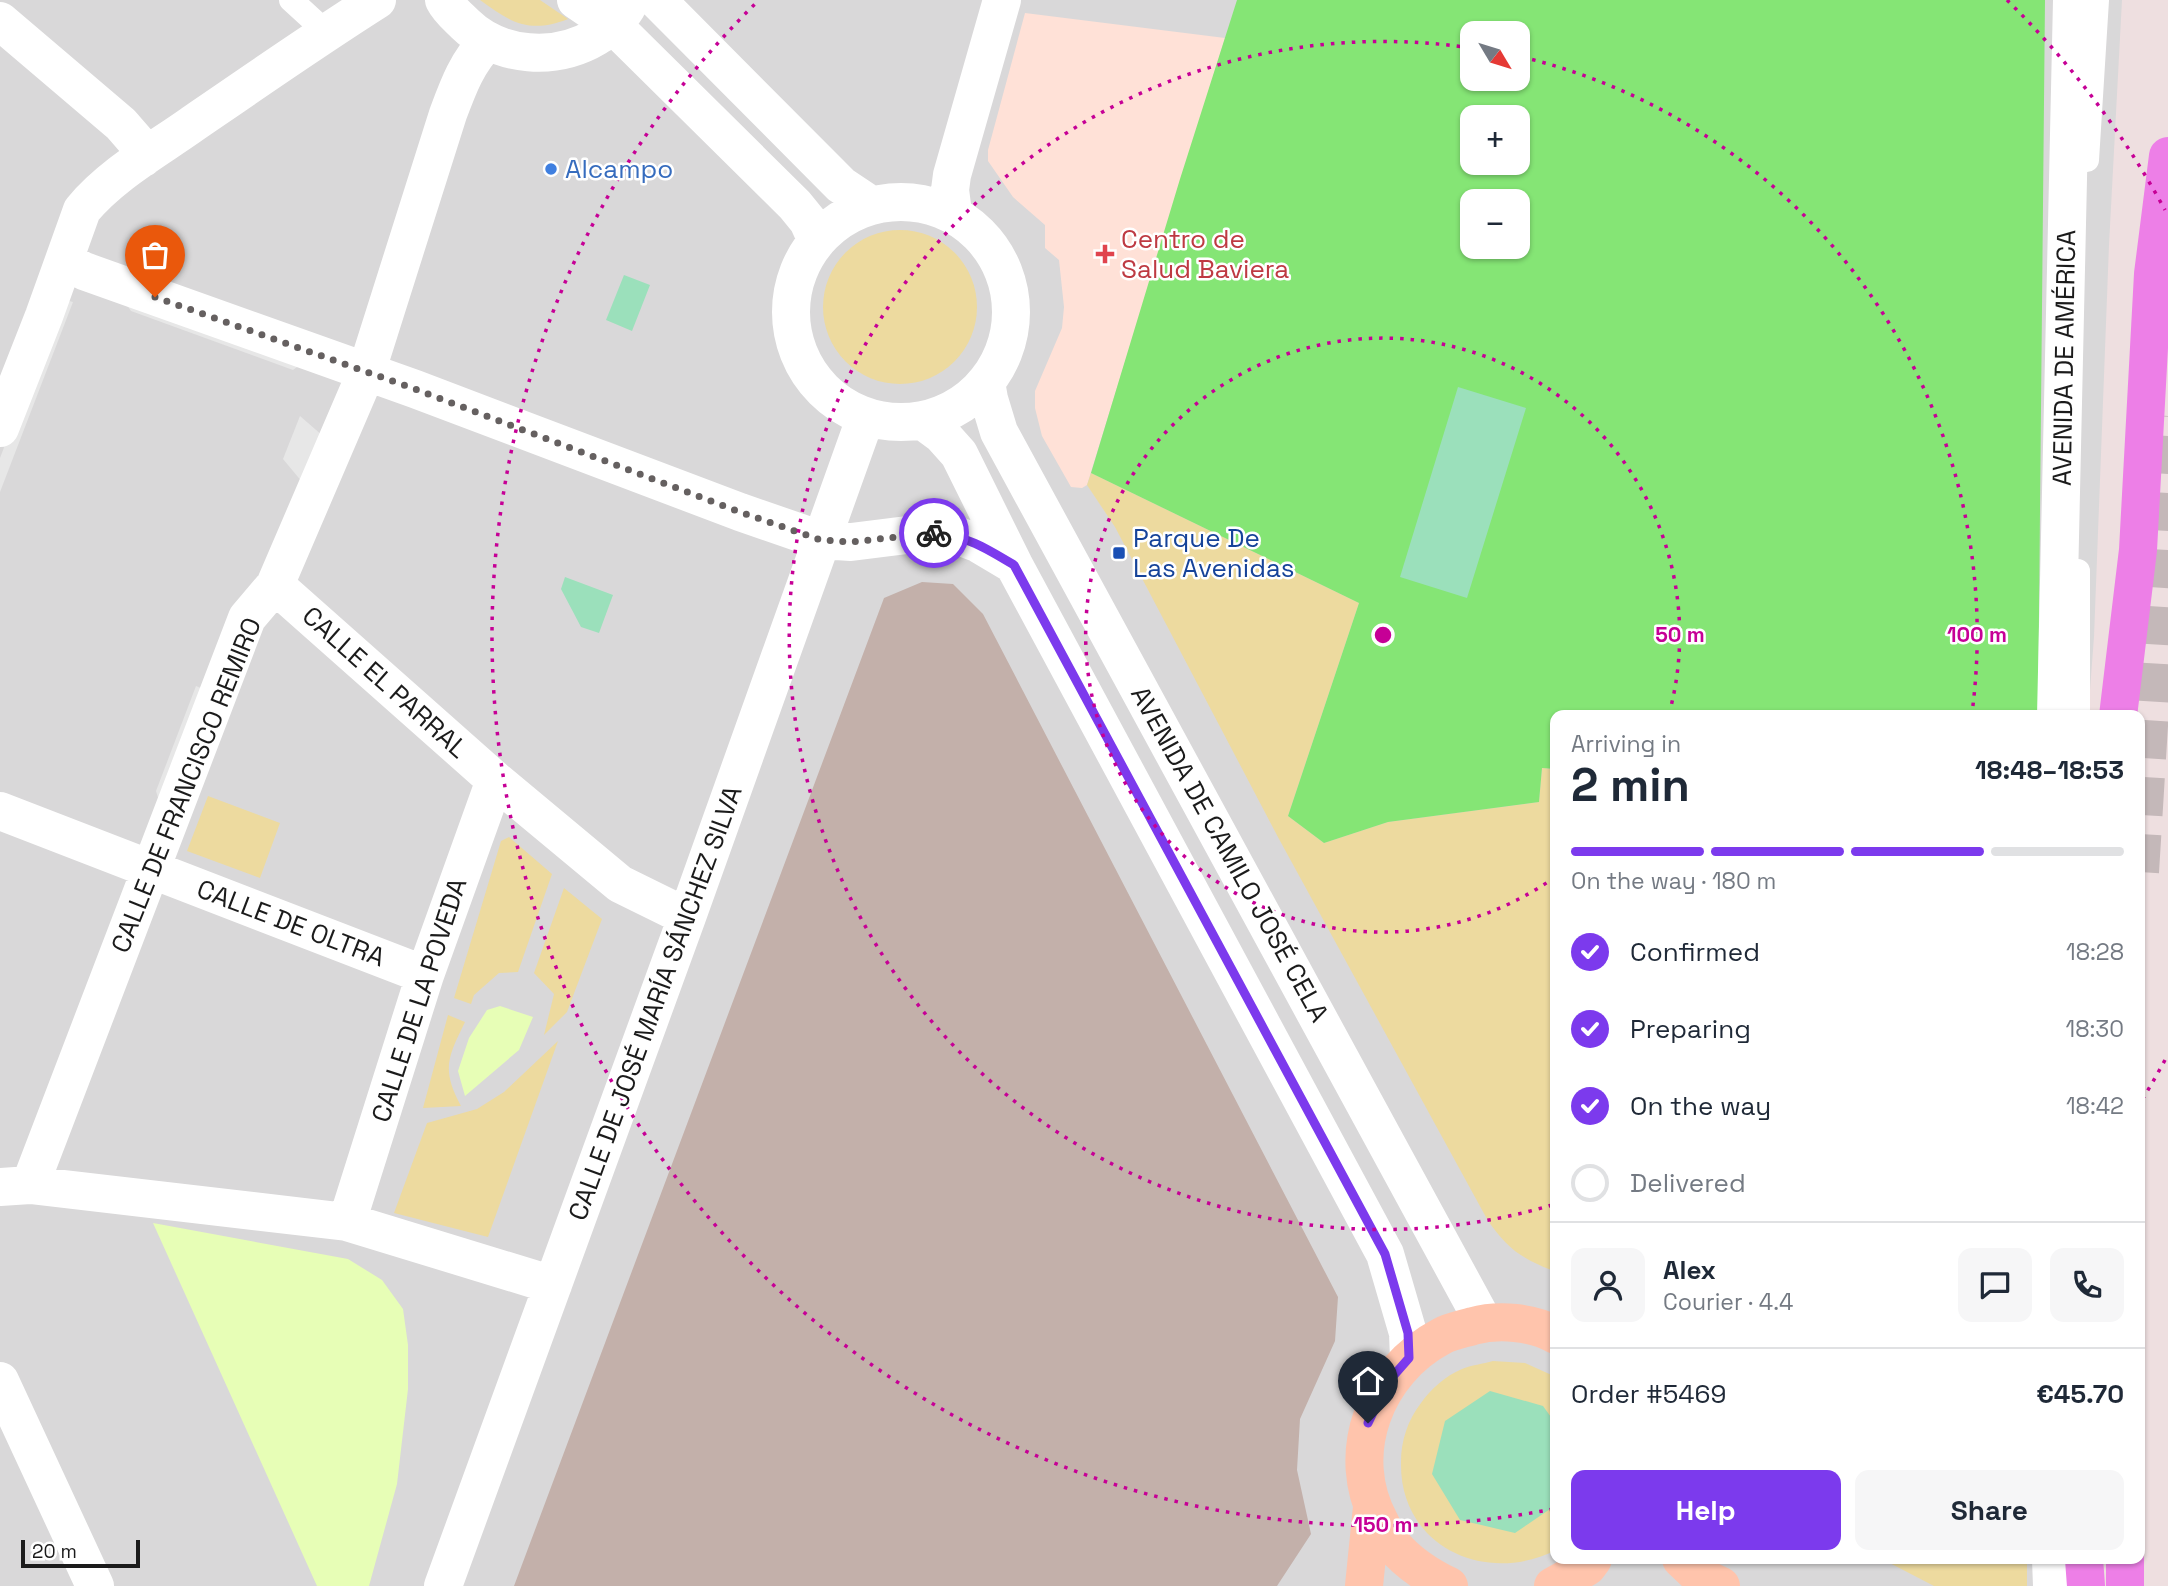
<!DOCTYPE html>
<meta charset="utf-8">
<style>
:root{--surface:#fff;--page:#f6f6f7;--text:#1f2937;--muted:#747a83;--line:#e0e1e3;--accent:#7c3aed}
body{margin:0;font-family:"Space Grotesk",sans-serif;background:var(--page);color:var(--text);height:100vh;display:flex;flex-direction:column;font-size:26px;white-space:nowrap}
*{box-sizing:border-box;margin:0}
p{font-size:23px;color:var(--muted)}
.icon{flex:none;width:38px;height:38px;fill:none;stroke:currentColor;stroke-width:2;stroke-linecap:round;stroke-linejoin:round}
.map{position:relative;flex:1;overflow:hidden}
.sheet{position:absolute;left:1550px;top:710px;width:595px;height:854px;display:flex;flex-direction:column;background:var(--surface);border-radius:14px;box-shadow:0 2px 5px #0004}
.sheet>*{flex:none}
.needle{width:46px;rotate:128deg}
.fabs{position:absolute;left:1460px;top:21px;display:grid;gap:14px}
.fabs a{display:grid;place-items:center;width:70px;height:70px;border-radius:14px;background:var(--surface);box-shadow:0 2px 5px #0004;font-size:35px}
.scale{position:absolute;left:21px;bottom:18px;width:119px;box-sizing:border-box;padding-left:7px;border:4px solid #1b1b1b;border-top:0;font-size:19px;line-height:24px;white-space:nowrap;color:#1b1b1b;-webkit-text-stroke:5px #fff;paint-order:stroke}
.pin{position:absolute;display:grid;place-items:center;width:60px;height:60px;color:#fff;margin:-72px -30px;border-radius:50% 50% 50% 0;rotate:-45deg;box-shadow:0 0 7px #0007}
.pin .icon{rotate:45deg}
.courier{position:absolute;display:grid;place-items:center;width:70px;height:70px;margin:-35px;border:5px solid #7c3aed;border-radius:50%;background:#fff;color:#222;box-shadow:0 2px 9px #0007}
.summary em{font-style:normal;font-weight:700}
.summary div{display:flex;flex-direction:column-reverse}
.summary{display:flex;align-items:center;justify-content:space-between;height:119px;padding:0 21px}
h1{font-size:46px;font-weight:700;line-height:52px}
.bar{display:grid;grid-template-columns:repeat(4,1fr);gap:10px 7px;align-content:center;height:84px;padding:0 21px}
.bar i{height:9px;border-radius:5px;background:var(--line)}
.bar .active{background:var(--accent)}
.bar p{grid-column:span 4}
.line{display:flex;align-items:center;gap:18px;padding:0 21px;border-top:2px solid var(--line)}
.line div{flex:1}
.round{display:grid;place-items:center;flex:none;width:74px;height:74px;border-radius:14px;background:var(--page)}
ol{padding:0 21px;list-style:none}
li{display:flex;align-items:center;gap:21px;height:77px}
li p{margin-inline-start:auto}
li .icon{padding:7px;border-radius:50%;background:var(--accent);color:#fff;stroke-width:4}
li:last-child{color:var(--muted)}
li i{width:38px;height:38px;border:4px solid var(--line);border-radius:50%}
.action{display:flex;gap:14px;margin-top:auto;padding:14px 21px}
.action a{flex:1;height:80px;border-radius:14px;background:var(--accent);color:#fff;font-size:28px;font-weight:700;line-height:80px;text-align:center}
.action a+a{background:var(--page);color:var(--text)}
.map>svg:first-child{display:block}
.residential{fill:#d9d8d9;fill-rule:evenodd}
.education{fill:#ffe1d7}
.construction{fill:#c3b0aa}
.grass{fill:#edda9f}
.park{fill:#e7feb6}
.pitch{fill:#85e575;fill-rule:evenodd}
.parking{fill:#e7e7e7}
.water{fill:#9be0bb}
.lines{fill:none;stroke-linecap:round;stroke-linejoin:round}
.highway-tunnel{stroke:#c4b8b9;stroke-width:38;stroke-dasharray:38 19;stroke-linecap:butt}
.lane{stroke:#fff;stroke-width:24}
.street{stroke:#fff;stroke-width:38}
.secondary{stroke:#ffc4ac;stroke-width:38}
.highway{stroke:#ed7fe7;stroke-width:38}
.done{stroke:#656060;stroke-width:7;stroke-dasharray:0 12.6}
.route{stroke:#7c3aed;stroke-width:9}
.ring{fill:none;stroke:#c60096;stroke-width:3.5;stroke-dasharray:3.5 7}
.shop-dot{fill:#3f7fe0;stroke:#fff;stroke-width:2.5}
.health-dot{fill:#e0444e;stroke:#fff;stroke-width:2.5}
.transit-dot{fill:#1a4fb4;stroke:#fff;stroke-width:2.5}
.labels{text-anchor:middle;stroke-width:5;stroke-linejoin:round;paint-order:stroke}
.shop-label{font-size:26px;fill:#366cbe;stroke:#fff;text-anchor:start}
.health-label{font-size:26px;fill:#be3a42;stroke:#fff;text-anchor:start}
.street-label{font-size:26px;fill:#1b1b1b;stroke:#fff}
.transit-label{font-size:26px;fill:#164399;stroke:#fff;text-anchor:start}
.centre{fill:#c60096;stroke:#fff;stroke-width:3.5}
.ring-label{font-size:21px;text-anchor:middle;font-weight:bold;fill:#c60096;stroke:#fff;stroke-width:5;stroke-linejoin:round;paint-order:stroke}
</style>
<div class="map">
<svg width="2168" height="1586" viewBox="0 0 2168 1586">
<rect width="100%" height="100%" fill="#eedfe0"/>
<path class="residential" d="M0 0H2122L2109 245 2094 637 2088 716H1556V1559H2061L2060 1586H0ZM1472 33H1517V79H1472ZM1472 117H1517V163H1472ZM1472 201H1517V247H1472Z"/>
<path class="education" d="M1025 13 1225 38 1087 485 1082 488 1071 487 1042 436 1035 408V391L1062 328 1064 307 1059 260 1045 248V225L1013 197 988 161V150Z"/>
<path class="construction" d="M922 582 953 584 983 614 1338 1297 1335 1341 1300 1419 1297 1470 1311 1534 1277 1586H514L884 598Z"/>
<path class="grass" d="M480 0H540L568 19C530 34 511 23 480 0Z
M823 307a77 77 0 1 1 154 0a77 77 0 1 1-154 0Z
M1091 473 1359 603 1288 816 1324 843 1388 822 1539 802 1542 768 1556 769V1272C1522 1259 1507 1249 1487 1219L1279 839 1115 527 1087 485Z
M208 796 280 823 260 878 187 851Z
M509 837 552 874 518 972 499 973 474 995 471 1004 454 998 501 841Z
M564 888 602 919 567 1012 544 1035 554 994 534 973Z
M448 1015 465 1022C448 1057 441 1069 461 1106L423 1108Z
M558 1041 488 1237 394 1213 427 1123 477 1109 504 1092Z
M1493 1361 1525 1363 1556 1377V1550C1485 1586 1399 1546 1401 1462 1401 1440 1408 1420 1421 1403 1431 1389 1445 1376 1462 1369 1471 1365 1483 1364 1493 1361Z
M1882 1559H2027V1586H1934Z"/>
<path class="park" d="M500 1006 533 1017 519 1050 465 1096 458 1071 469 1038 487 1010Z
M153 1223 348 1259 382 1280 403 1309 408 1345V1389L397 1484 369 1586H317Z"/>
<path class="pitch" d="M1237 0H2045L2038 716H1556V769L1542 768 1539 802 1388 822 1324 843 1288 816 1359 603 1091 473 1180 179ZM1472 33H1517V79H1472ZM1472 117H1517V163H1472ZM1472 201H1517V247H1472Z"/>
<path class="parking" d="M120 295 304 362 293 370 131 311Z
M61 299 73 302 0 492V458Z
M300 416 323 436 303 483 283 459Z
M196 686 208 691 162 811 156 791Z"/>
<path class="water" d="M624 275 650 285 632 331 606 320Z
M1458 387 1526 408 1467 598 1400 577Z
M565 577 613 595 599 633 581 627 561 589Z
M1490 1391 1543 1406 1556 1424V1505L1515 1533 1460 1520 1432 1474 1445 1421Z"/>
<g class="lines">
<path class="highway-tunnel" d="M2140 872 2168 416"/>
<path class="lane" d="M291 0 326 32
M2087 160 2097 0
M2078 571V716"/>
<path class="street" d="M444 0C449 10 458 17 465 24 500 58 556 61 596 37 602 33 610 30 614 25 619 20 623 13 627 7
M576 0 614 26 795 205 808 221 817 241
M657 0 841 185 871 205
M0 21 121 124 141 147 143 158
M791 312a110 110 0 1 1 220 0a110 110 0 1 1-220 0Z
M953 213 950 190 952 175 1002 0
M66 257 75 266 84 271 415 389 740 512 821 540 851 542 931 532 956 535 977 543 1014 565
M986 382 989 399 999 432 1484 1323
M923 421 942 435 959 454 1014 565 1385 1254 1408 1333 1409 1358
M0 428 44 316 82 210C111 175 154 151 191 125 252 83 314 40 377 0
M275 585 495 780 620 884 687 917
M2056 716 2072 0
M0 811 425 975
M30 1185 247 618 275 585 366 373 448 114C458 87 467 62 488 41
M0 1187 30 1185 347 1222 553 1285
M347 1222 425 975 495 780
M0 1381 95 1586
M2051 1559 2052 1586
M443 1586 687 917 865 419"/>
<path class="secondary" d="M1681 1559 1698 1575 1721 1586
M1364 1586 1372 1507
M1449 1586C1428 1576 1409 1564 1393 1545 1388 1539 1384 1530 1380 1522 1343 1454 1375 1371 1442 1336 1451 1331 1463 1329 1473 1326 1499 1319 1532 1322 1556 1335
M1553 1586 1587 1567 1593 1559"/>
<path class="highway" d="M2118 716 2138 550 2153 274 2168 156
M2084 1559 2086 1586
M2125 1586V1559"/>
</g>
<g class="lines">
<path class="done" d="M155 297 415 389 740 512 821 540 851 542 934 533"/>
<path class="route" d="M934 533C967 536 986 548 1014 565L1385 1254 1408 1333 1409 1358 1387 1383 1368 1423"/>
</g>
<g class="ring">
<path d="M1555 877A297 297 0 1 1 1669 714"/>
<path d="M1552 1205A594 594 0 1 1 1471 48M1522 57A594 594 0 0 1 1972 713"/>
<path d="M2165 1060A890 890 0 0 1 2142 1100M1553 1509A890 890 0 0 1 759 0M2007 0A890 890 0 0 1 2165 210"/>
</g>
<circle class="shop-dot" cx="551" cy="169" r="7"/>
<path class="health-dot" d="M1101.5 243.5h7v7h7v7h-7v7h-7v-7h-7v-7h7z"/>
<rect class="transit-dot" x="1112" y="546" width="14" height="14" rx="3.5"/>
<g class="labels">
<g class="shop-label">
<text x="565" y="178">Alcampo</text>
</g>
<g class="health-label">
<text x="1121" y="248">Centro de<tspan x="1121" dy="30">Salud Baviera</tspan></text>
</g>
<g class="street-label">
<text transform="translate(2064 358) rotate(-89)" y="9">AVENIDA DE AMÉRICA</text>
<text transform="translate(385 682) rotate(42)" y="9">CALLE EL PARRAL</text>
<text transform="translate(186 785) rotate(-68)" y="9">CALLE DE FRANCISCO REMIRO</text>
<text transform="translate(1230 854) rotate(61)" y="9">AVENIDA DE CAMILO JOSÉ CELA</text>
<text transform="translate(291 923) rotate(21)" y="9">CALLE DE OLTRA</text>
<text transform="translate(419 1000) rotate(-72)" y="9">CALLE DE LA POVEDA</text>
<text transform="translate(655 1003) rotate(-70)" y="9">CALLE DE JOSÉ MARÍA SÁNCHEZ SILVA</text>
</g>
<g class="transit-label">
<text x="1133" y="547">Parque De<tspan x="1133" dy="30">Las Avenidas</tspan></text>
</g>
</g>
<circle cx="1383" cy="635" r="10" class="centre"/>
<g class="ring-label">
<text x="1680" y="642">50 m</text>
<text x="1977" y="642">100 m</text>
<text x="1383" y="1532">150 m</text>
</g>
</svg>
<div class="fabs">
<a><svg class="needle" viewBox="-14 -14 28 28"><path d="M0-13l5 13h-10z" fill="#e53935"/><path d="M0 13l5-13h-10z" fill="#747a83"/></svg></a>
<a>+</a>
<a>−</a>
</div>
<div class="scale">20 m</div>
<div class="pin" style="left:155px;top:297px;background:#ea580c"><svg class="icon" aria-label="bag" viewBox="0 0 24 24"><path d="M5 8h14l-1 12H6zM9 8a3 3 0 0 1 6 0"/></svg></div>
<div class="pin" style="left:1368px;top:1423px;background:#1f2937"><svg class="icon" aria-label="home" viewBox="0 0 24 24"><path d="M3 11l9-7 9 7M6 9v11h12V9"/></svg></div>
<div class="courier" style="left:934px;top:533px"><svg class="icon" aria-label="bike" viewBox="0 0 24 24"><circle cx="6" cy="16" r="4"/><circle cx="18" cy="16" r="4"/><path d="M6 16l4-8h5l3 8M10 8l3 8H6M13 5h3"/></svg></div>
<section class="sheet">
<div class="summary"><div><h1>2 min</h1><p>Arriving in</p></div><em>18:48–18:53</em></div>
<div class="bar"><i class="active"></i><i class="active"></i><i class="active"></i><i></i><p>On the way · 180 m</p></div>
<ol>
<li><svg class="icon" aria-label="check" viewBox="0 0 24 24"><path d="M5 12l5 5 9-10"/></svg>Confirmed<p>18:28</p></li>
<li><svg class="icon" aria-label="check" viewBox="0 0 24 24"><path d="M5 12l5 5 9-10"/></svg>Preparing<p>18:30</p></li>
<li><svg class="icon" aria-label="check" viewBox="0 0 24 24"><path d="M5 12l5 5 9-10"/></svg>On the way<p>18:42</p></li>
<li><i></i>Delivered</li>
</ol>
<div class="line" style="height:126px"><a class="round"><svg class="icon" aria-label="person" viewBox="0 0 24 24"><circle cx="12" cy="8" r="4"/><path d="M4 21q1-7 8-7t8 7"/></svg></a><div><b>Alex</b><p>Courier · 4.4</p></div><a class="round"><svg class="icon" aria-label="chat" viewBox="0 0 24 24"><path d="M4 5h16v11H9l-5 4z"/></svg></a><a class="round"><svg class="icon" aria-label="phone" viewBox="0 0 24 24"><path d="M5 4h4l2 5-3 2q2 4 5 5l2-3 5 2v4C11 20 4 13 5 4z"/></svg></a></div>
<div class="line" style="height:91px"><div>Order #5469</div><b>€45.70</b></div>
<div class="action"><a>Help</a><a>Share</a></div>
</section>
</div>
